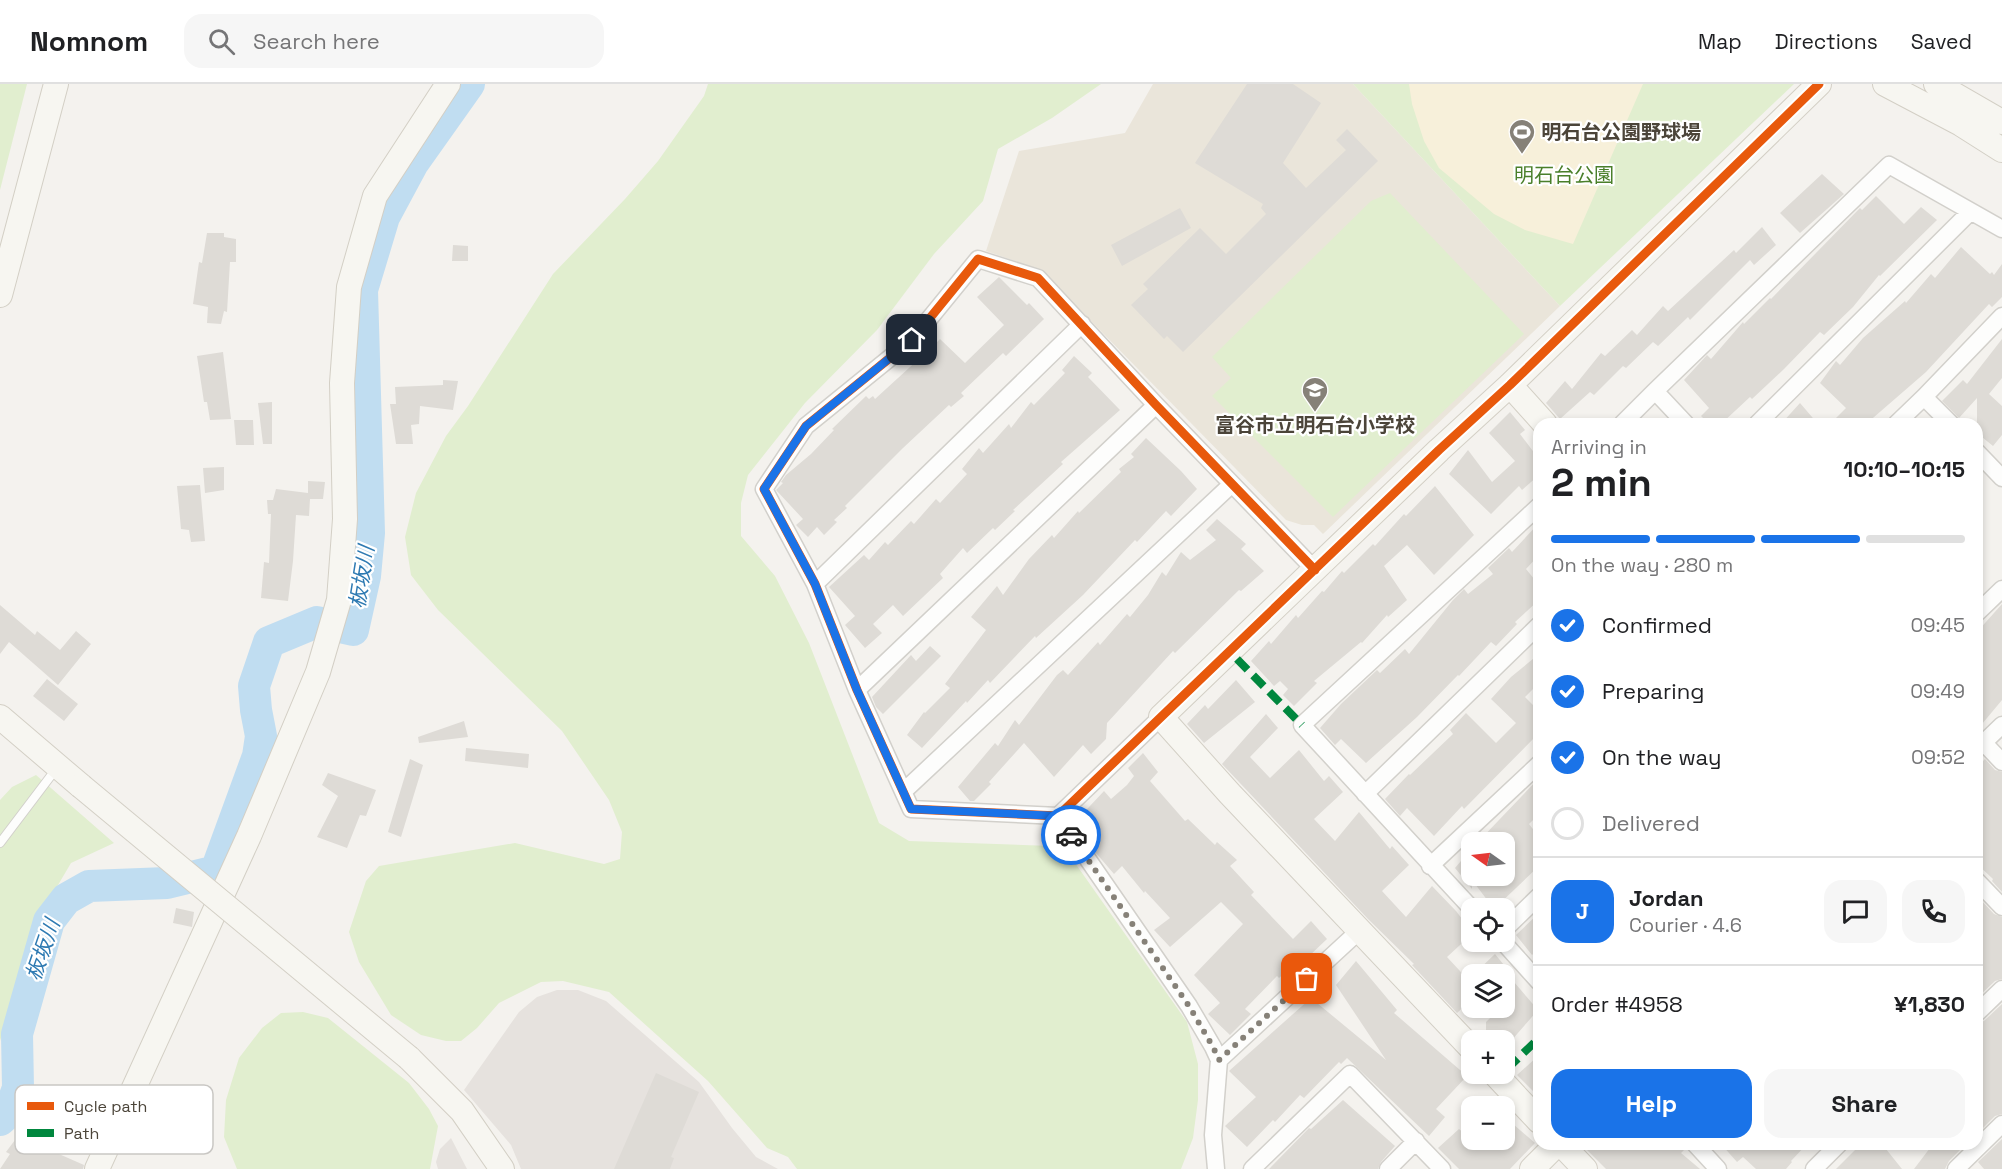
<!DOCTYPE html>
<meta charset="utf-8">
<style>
:root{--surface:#fff;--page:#f6f6f6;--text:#202124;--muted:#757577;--line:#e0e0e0;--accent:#1a73e8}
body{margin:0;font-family:"Space Grotesk","Noto Sans JP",sans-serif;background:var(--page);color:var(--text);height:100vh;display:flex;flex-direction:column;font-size:22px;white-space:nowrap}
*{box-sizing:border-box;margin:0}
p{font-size:20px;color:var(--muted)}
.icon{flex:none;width:33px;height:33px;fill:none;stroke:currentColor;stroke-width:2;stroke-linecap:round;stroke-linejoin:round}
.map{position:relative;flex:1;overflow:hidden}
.side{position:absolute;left:1533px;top:334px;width:450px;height:732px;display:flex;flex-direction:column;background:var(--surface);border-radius:18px;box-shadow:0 3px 9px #0003}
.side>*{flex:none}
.needle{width:39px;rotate:284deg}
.fabs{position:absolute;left:1461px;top:748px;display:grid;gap:12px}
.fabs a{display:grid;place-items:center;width:54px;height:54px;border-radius:12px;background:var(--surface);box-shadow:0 3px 9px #0003;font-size:30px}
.pin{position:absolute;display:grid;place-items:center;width:51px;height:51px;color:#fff;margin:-26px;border-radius:12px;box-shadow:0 3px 9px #0006}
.courier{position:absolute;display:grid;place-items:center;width:60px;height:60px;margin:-30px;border:4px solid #1a73e8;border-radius:50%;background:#fff;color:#222;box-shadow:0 2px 8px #0007}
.overview em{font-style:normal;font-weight:700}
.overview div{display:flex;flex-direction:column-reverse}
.overview{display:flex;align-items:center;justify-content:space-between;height:102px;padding:0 18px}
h1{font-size:39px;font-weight:700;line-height:45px}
.bar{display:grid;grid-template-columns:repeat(4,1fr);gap:9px 6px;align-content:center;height:72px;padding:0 18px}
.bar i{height:8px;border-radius:4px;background:var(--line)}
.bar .current{background:var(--accent)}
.bar p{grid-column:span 4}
.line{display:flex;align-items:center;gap:15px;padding:0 18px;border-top:2px solid var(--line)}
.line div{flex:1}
.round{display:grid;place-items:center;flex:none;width:63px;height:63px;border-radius:18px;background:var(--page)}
ol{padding:0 18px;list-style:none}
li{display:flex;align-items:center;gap:18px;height:66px}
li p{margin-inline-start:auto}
li .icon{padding:6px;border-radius:50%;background:var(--accent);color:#fff;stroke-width:4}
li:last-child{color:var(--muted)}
li i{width:33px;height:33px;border:3px solid var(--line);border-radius:50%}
.button{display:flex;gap:12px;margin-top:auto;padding:12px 18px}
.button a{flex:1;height:69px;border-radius:18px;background:var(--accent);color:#fff;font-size:24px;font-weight:700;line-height:69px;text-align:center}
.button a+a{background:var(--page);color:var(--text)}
header{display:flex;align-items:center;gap:36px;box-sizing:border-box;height:84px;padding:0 30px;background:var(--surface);border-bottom:2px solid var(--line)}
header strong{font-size:28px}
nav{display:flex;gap:33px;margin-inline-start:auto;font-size:21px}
.search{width:420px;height:54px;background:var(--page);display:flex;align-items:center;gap:15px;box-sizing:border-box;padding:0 21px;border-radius:18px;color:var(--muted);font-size:22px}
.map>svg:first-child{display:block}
.industrial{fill:#e6e2de}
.education{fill:#eae5da}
.green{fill:#e1eecf}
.sand{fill:#f7f0da}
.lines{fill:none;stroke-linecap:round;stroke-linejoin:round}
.river{stroke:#c0ddf1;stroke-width:32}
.building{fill:#dedbd6}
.lane-casing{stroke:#d2d0cb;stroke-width:10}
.street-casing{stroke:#d2d0cb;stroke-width:19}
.secondary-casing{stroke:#d3cfc5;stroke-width:26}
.lane{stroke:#fdfdfc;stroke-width:8}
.street{stroke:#fdfdfc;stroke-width:16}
.secondary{stroke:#f7f6f1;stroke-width:24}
.secondary-bridge-casing{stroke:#d3cfc5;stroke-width:26;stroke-linecap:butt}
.secondary-bridge{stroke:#f7f6f1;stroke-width:24}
.quiet{stroke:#00873e;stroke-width:8;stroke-dasharray:15 8;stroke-linecap:butt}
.cycleway-casing{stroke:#fff;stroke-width:13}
.cycleway{stroke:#e8590c;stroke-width:9}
.done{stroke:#868178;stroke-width:6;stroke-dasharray:0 10.8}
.route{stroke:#1a73e8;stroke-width:8}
.labels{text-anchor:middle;stroke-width:4.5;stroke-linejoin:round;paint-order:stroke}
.poi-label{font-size:20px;font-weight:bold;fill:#4b4439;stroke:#fff;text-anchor:start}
.park-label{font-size:20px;fill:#4a7f2a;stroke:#fff}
.water-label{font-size:21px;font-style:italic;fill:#2e7ab2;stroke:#fff}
.key{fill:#fff;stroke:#c9c7c4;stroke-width:1.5}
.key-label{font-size:16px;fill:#4b4439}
</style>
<header>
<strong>Nomnom</strong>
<div class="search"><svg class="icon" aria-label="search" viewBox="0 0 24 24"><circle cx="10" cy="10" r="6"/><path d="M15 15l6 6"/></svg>Search here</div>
<nav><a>Map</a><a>Directions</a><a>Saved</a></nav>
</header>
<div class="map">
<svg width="2002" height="1085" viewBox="0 0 2002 1085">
<rect width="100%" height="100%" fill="#f4f2ee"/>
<path class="industrial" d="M557 906H578L606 917 699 998 732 1044 756 1073 778 1085H521L511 1061 464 1006 519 928 537 913Z
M451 1054 467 1085H438L436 1078 440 1065Z"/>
<path class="education" d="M1153 0H1353L1560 222 1323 450 1314 441H1302L1286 436 1041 186 986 167 1019 67 1125 49Z"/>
<path class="green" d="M0 0H27L0 106Z
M708 0H1101L1052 34 998 65 983 117 934 170 877 246 805 319 748 391 741 419V452L775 492 809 559 879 739 909 757 1051 762 1068 769 1187 938 1198 980V1016L1193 1054 1181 1085H797L788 1073 767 1064 708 997 609 908 563 897 541 898 499 919 477 944 461 957H446L421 951 391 931 359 878 349 848 366 797 379 782 515 759 604 780 620 775 622 748 609 716 562 647 438 526 411 491 405 453 416 409 446 352 468 322 553 190 625 115 658 77 704 12Z
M1353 0H1794L1560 222Z
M1390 109 1524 250 1333 433 1212 312 1231 294 1212 273 1371 117Z
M36 691 114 759 71 779 35 840 0 957V716L12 703Z
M303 928 328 934 409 999 429 1025 438 1042 430 1085H237L224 1053 226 1016 239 974 262 944 281 929Z"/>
<path class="sand" d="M1409 0H1643L1573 160 1525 146 1494 130 1439 84 1424 57 1412 20Z"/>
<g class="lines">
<path class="river" d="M0 1036 9 1028 18 1004 17 950 49 837 66 815 89 802 167 799 216 787 258 672 261 652 256 626 254 602 269 558 317 538 353 546 365 492 369 449 362 206 384 133 413 79 469 0"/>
</g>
<path class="building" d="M1247 0H1293L1321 19 1283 79 1306 104 1346 66 1336 56 1347 45 1378 77 1183 268 1167 252 1164 255 1131 221 1148 205 1143 200 1200 144 1226 170 1266 130 1261 124 1263 120 1195 79Z
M1822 90 1844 110 1800 149 1780 129Z
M1876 112 1904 140 1921 123 1937 136 1880 192 1879 191 1853 223 1824 251 1820 248 1784 285 1752 315 1750 313 1721 340H1709L1701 332 1709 324 1684 296 1707 271 1711 275 1743 238 1744 240 1770 214 1771 215 1860 124 1862 126Z
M1180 124 1191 144 1122 182 1111 161Z
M1762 143 1776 161 1754 181 1750 176 1690 236 1688 233 1658 262 1653 258 1626 284 1623 282 1594 311 1590 308 1560 335 1546 319 1565 297 1572 305 1601 269 1605 272 1632 246 1637 251 1663 222 1668 227 1734 166 1736 169Z
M207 149H224V153L236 155V178H230L227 228 224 227 221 240 207 239 208 223 193 220 199 178 202 179Z
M453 161 468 162V177H452Z
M1961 163 1990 190 1992 188 1994 191 2002 180V213L1992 223 1989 220 1926 288 1866 340H1830L1846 324 1820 299 1836 277 1840 281 1863 254 1905 217 1906 219 1931 190 1935 194Z
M999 193 1027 221 1029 219 1044 235 1006 272 1003 269 961 309 964 312 951 323 949 321 903 364 845 422 847 424 834 436 837 438 824 451 817 443 808 453 796 441 803 435 776 406 783 399 781 398 786 391 811 370 834 346 832 345 866 312 869 315 873 312 875 315 921 273 922 274 940 255 965 279 1004 241 977 213Z
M2002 255V294L1989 310 2002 322V351L1993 362 1977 349V314L1959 334 1942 317 1963 296 1967 300Z
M223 268 231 335 210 336 207 318H204L197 272Z
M1074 272 1092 289 1088 293 1120 326 1061 378 1063 380 1013 426 1015 427 995 446 993 444 967 469 963 464 940 490 943 494 903 532 893 521 873 540 882 549 865 564 845 541 855 532 829 503 864 471 869 476 885 458 888 461 911 437 914 440 936 415 940 419 967 390 962 385 979 364 983 369 1009 340 1011 344 1031 318 1034 321 1065 289 1062 286Z
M443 296 458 297 453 326 420 322 419 340 411 341 413 360H396L390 320H396L395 303 443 301Z
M272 318V360H263L258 319Z
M1800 319 1818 340H1781Z
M1510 328 1525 346 1520 350 1539 375V391L1522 406 1519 402 1491 430 1449 390 1468 366 1492 398 1515 377 1489 349Z
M234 336H253L254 361H236Z
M1146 354 1181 387 1197 405 1171 432 1166 427 1137 458 1135 456 1083 511 1036 554 1035 552 990 599 988 596 967 619 966 617 922 664 907 651 924 628 925 629 950 604 945 600 986 546 971 533 997 502 1003 511 1029 475 1052 451 1054 454 1078 427 1079 429 1121 388 1119 385 1134 373 1131 370Z
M224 383V406L205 409 203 384Z
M308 397 325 398 323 415H310L309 432 296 431 293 477 288 517 261 514 264 478 269 479 271 430H268L267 416H273L276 405 308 409Z
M200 401 205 457 191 458 189 446 181 445 177 402Z
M1435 402 1474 451 1434 491 1407 461 1384 482 1407 516 1388 533 1387 531 1362 559 1361 558 1314 597 1317 599 1294 622 1283 611 1288 605 1280 597 1274 602 1251 577 1269 557 1271 560 1296 531 1298 534 1322 507 1324 508 1342 487 1344 489 1373 460 1375 462 1404 430 1406 432Z
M1217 435 1246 460 1241 465 1264 487 1241 507 1239 506 1175 569 1173 567 1107 639 1106 655 1091 670 1083 661 1054 693 1024 659 989 698 991 700 974 717H970L958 703 995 659 998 662 1015 636 1019 641 1057 591 1063 586 1068 591 1098 558 1100 561 1127 530 1130 533 1148 511 1162 488 1166 492 1181 468 1190 476 1216 456 1206 446Z
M1539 439V471L1526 485 1539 501V516L1515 538 1517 540 1496 562 1491 558 1459 592 1458 591 1417 633 1366 679 1341 655 1335 661 1320 644 1341 620 1377 586 1380 589 1405 565 1409 570 1453 516 1464 505 1468 510 1493 490 1488 484 1509 464 1512 468Z
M2002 520V616L1977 646V548Z
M0 521 35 551 37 547 60 566 76 547 91 560 58 601 9 558 0 570Z
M930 562 941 572 883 630 876 623 872 613 911 571 916 577Z
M1539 570V599L1525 613 1539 627V649L1464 725 1462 722 1434 752 1407 724 1400 732 1385 715 1409 690 1410 691 1453 650 1450 646 1466 629 1496 659 1516 639 1491 615 1511 593Z
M47 595 78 620 64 637 33 612Z
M1236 596 1255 618 1204 659 1187 640 1205 621 1208 625Z
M1266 630 1278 644 1250 673 1270 694 1299 666 1324 697 1329 692 1343 708 1314 735 1335 757 1359 728 1390 765 1392 762 1409 781 1382 807 1406 833 1432 802 1456 827 1472 848V850L1447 873 1472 900V915L1457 929 1412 881 1414 880 1368 835 1222 680Z
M464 637 468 653 419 659 418 653Z
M466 664 529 670 528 684 465 677Z
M1143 669 1158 688 1150 697 1185 737 1188 735 1215 761 1217 758 1237 776 1230 782 1254 808 1251 811 1293 855 1311 837 1327 855 1307 874 1304 871 1279 894 1277 892 1245 925 1251 930 1230 951 1208 930 1220 919 1194 891 1243 840 1221 818 1170 863 1154 846 1170 834 1145 807 1144 809 1122 782 1114 790 1096 769 1075 738 1104 707 1111 715 1127 701 1134 692 1128 684Z
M410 675 423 681 401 753 388 748Z
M1985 675 1995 686 2002 688V808L1992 797 1993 795 1977 780V683Z
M328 689 376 706 366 732 360 731 347 764 317 753 338 712 322 701Z
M1539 694V730L1529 740 1539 753V782L1494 825 1472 796V805L1455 784 1472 764V792H1504V759H1477Z
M1977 812 1994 830 2002 833V895L1995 897 1977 914Z
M176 824 194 828 192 843 173 839Z
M1539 829V864L1532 871 1516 851Z
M1495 870 1512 891H1508L1538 926 1511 957H1486V938L1500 924H1504V891H1473Z
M1356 877 1397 926 1394 929 1467 992 1436 1025 1445 1033 1429 1052 1347 974 1341 980 1339 978 1304 1014 1300 1011 1275 1038 1273 1036 1247 1063 1225 1042 1256 1013 1229 987 1311 914 1386 976 1336 901Z
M2002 920V1030L1995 1032 1977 1050V939L1984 937Z
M1539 971V1013L1517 991Z
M656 989 699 1008 671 1073 674 1074 670 1085H614Z
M1343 1016 1395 1062 1381 1078 1378 1085H1269L1309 1044 1311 1045Z
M1513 1040 1535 1059 1510 1085H1459L1438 1064 1459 1045 1484 1066 1495 1056H1504V1048Z
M18 1052 84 1081 83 1085H0L10 1070 6 1068Z
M2002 1055V1085H1984L1978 1078Z
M1581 1060H1685L1686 1064 1681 1069 1700 1085H1606Z
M1721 1060H1807L1791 1077 1792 1078 1786 1085H1756L1743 1073 1737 1078Z
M1861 1060H1882L1902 1085H1836Z
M1933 1060H1966L1949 1077 1945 1085H1914Z"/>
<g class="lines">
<g class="lane-casing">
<path id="lane" d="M0 759 56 685"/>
</g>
<g class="street-casing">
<path id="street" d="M1655 307 1686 340
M1924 313 1951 340
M1622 340 1655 307 1889 81 2002 145
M1757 340 1970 128
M1896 340 1924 313 2002 232
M1977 368 2002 394
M815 500 1082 240
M1977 529 2002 505
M857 606 1156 321
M1161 633 1058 732 911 725 857 606 815 500 764 405 806 342 912 256 978 175 1038 194 1156 321 1315 486
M1984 659 2002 678
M1977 665 2002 641
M904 707 1232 400
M1365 710 1539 541
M1058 732 1189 922 1213 963 1219 976 1213 1051 1216 1085
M1430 782 1539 680
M1977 797 2002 823
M1472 825 1302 641 1539 422
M1504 846 1539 812
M1503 858 1539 898
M1977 929 2002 905
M1219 976 1360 846
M1695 1060 1718 1085
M1252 1085 1350 990 1442 1085
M1388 1085 1416 1057
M1814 1085 1839 1060
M1956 1085 2002 1040"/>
</g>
<g class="secondary-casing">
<path id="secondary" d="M1885 0 1961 40 2002 66
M1936 0 2002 38
M0 211 56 0
M1510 301 1545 340
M0 633 81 702
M1472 965 1230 710 1161 633 1439 366 1510 301 1819 0
M409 974 462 1027 502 1085
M1495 990 1539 1037
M1561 1060 1585 1085
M97 1085 249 752 318 588 339 516 345 435 342 299 349 203 375 112 448 0
M1532 1085 1557 1060"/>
</g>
<use href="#lane" class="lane"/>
<use href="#street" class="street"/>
<use href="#secondary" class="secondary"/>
<g class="secondary-bridge-casing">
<path id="secondary-bridge" d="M81 702 409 974"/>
</g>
<use href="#secondary-bridge" class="secondary-bridge"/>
<path class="quiet" d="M1237 575 1302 641
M1507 985 1539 954"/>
<g class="cycleway-casing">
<path id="cycleway" d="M1315 486 1156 321 1038 194 978 175 912 256 806 342 764 405 815 500 857 606 911 725 1058 732 1439 366 1510 301 1819 0"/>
</g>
<use href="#cycleway" class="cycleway"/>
</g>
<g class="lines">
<path class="done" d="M1071 751 1189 922 1213 963 1219 976 1307 895"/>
<path class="route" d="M912 256 806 342 764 405 815 500 857 606 911 725 1058 732 1071 751"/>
</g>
<defs>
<g id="stadium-pin" transform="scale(1.35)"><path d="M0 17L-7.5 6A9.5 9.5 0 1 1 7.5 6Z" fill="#868178" stroke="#fff"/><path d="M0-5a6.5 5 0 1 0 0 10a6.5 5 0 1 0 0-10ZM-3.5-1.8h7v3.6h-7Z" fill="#fff"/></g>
<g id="school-pin" transform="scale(1.35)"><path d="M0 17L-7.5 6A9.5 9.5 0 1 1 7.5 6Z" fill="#868178" stroke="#fff"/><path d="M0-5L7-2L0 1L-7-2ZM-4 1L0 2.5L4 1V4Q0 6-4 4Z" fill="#fff"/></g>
</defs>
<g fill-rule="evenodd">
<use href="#stadium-pin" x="1522" y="48"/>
<use href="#school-pin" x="1315" y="306"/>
</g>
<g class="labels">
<g class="poi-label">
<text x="1541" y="55">明石台公園野球場</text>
<text x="1315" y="348" text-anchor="middle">富谷市立明石台小学校</text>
</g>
<g class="park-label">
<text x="1564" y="98">明石台公園</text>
</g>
<g class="water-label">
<text transform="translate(362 493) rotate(-81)" y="7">板坂川</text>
<text transform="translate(43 866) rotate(-71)" y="7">板坂川</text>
</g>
</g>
<rect x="15" y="1001" width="198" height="69" rx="9" class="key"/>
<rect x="27" y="1018" width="27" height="8" fill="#e8590c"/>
<rect x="27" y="1045" width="27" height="8" fill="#00873e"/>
<g class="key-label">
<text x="64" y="1028">Cycle path</text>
<text x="64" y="1055">Path</text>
</g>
</svg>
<div class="fabs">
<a><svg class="needle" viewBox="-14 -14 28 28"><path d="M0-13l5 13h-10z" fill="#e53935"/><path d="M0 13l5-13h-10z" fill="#757577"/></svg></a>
<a><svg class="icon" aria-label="locate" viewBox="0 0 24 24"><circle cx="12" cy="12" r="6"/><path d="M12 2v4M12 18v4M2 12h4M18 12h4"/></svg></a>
<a><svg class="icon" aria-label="layers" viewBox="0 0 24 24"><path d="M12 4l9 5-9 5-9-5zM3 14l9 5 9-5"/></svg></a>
<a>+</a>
<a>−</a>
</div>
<div class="pin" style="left:1307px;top:895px;background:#ea580c"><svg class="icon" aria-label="bag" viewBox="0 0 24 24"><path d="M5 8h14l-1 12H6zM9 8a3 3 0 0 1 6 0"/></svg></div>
<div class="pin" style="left:912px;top:256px;background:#1f2937"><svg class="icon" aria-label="home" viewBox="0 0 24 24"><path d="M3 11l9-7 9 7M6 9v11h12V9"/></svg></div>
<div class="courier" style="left:1071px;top:751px"><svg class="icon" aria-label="car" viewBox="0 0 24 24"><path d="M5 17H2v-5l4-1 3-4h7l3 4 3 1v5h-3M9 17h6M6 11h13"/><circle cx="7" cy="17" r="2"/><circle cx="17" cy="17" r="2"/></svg></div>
<section class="side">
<div class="overview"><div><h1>2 min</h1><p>Arriving in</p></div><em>10:10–10:15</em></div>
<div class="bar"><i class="current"></i><i class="current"></i><i class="current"></i><i></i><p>On the way · 280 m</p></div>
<ol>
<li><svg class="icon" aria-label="check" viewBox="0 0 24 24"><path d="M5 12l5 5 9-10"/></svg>Confirmed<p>09:45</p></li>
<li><svg class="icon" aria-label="check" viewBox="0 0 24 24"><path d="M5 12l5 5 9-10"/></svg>Preparing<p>09:49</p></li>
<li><svg class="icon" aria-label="check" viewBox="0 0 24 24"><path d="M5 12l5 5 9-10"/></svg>On the way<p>09:52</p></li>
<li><i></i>Delivered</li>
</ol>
<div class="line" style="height:108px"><b class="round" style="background:var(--accent);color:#fff">J</b><div><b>Jordan</b><p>Courier · 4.6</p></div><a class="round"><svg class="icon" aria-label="chat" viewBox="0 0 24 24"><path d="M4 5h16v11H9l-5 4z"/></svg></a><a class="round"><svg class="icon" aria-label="phone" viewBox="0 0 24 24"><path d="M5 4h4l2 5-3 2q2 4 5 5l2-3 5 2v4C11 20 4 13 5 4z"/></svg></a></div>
<div class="line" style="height:78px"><div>Order #4958</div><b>¥1,830</b></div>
<div class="button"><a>Help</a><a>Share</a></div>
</section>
</div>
